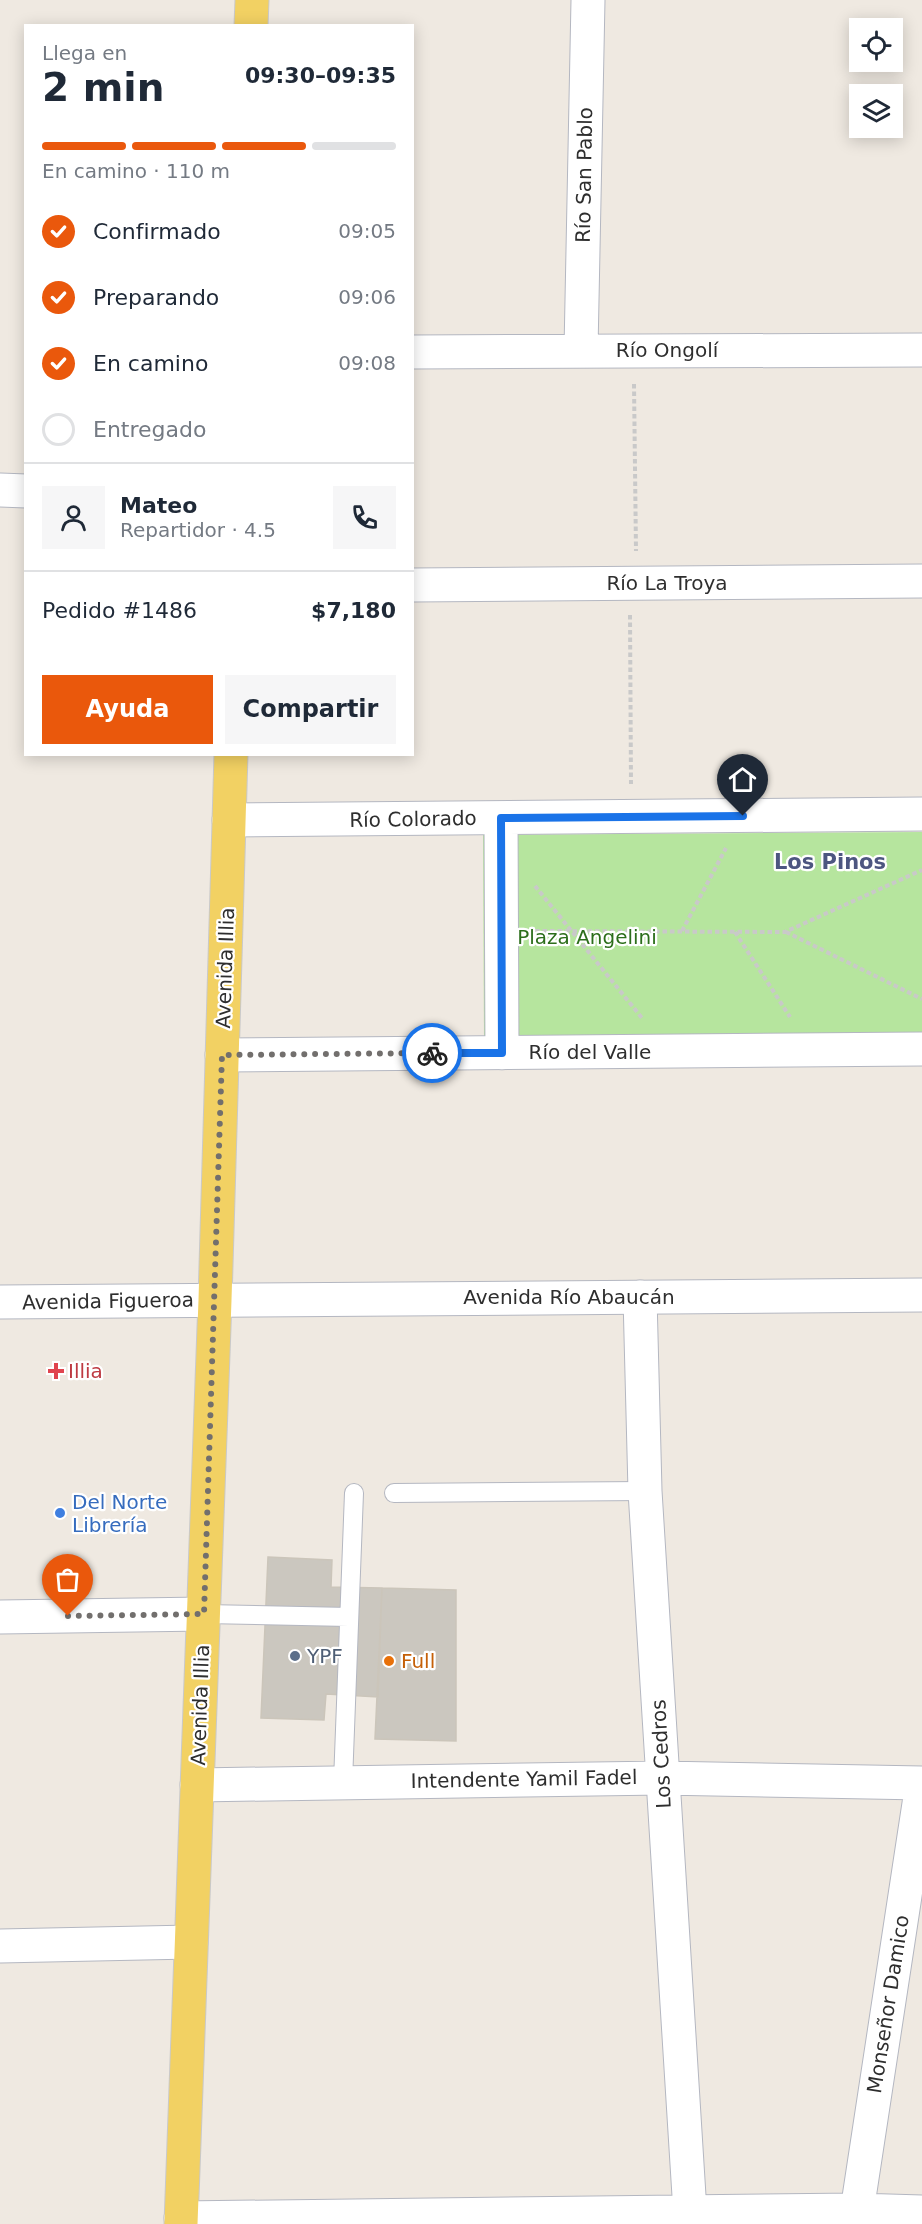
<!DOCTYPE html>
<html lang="es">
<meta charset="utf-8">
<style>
:root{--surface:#fff;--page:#f6f6f7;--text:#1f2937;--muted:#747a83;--line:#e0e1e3;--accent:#ea580c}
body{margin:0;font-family:"DejaVu Sans",sans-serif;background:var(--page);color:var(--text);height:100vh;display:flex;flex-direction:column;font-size:22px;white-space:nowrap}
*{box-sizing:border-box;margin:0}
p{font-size:20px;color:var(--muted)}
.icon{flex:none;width:33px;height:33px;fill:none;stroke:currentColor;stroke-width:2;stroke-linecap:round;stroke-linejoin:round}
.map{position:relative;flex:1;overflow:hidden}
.details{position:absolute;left:24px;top:24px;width:390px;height:732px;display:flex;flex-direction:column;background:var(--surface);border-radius:0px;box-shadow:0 3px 15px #0003}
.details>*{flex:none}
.controls{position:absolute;left:849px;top:18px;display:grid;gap:12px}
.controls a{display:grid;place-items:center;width:54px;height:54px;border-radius:0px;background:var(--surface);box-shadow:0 3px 15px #0003;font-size:30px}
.pin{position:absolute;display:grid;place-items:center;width:51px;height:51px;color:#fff;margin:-62px -26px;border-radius:50% 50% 50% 0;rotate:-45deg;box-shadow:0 0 6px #0007}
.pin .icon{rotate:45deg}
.courier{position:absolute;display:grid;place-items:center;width:60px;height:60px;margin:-30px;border:4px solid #1a73e8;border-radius:50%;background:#fff;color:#222;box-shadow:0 2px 8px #0007}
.summary em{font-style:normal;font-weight:700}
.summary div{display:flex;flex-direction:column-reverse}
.summary{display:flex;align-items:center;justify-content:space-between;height:102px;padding:0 18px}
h1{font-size:39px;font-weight:700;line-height:45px}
.bar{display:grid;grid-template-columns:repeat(4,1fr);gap:9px 6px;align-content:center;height:72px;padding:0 18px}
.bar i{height:8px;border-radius:4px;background:var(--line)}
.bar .on{background:var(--accent)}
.bar p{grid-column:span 4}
.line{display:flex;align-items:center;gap:15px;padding:0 18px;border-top:2px solid var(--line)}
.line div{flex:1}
.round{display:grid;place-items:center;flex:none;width:63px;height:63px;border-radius:0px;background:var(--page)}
ol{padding:0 18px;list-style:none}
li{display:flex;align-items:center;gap:18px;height:66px}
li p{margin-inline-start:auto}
li .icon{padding:6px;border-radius:50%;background:var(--accent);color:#fff;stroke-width:4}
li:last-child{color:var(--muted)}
li i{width:33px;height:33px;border:3px solid var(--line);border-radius:50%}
.cta{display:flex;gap:12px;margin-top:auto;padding:12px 18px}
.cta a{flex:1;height:69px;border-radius:0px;background:var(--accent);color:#fff;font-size:24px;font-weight:700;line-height:69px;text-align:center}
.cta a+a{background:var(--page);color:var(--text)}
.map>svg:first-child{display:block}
.green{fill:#b6e59e}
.building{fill:#cbc7bf;stroke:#cbc5ba;stroke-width:1.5}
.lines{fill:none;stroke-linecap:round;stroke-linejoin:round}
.lane-casing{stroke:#b4b7c1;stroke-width:20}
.street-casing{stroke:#b4b7c1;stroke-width:35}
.secondary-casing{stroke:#b4b7c1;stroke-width:35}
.primary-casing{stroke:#c9c9c9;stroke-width:35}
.path{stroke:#c9c9c9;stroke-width:4;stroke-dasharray:4.5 3;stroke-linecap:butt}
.lane{stroke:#fff;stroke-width:18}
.street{stroke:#fff;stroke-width:33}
.secondary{stroke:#fff;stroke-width:33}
.primary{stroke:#f2d163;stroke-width:33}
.done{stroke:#726f6d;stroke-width:6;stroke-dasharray:0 10.8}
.route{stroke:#1a73e8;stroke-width:8}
.health-dot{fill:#e0444e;stroke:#fff;stroke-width:2}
.shop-dot{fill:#3f7fe0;stroke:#fff;stroke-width:2}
.service-dot{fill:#5c6f8a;stroke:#fff;stroke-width:2}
.food-dot{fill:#e8710a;stroke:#fff;stroke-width:2}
.labels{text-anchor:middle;stroke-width:4.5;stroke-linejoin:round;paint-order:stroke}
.street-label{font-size:20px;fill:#2e2e2e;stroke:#fff}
.park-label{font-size:20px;fill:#2c6e1b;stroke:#fff}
.health-label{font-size:20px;fill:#be3a42;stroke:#fff;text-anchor:start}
.shop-label{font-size:20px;fill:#366cbe;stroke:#fff;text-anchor:start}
.service-label{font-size:20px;fill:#4e5e75;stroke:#fff;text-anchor:start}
.food-label{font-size:20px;fill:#c56008;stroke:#fff;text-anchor:start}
.neighbourhood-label{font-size:21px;font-weight:bold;fill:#4d5680;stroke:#fff}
</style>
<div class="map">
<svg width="922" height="2224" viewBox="0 0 922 2224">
<rect width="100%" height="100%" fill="#efe9e1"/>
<path class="green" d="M922 832V1037L484 1041 483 835Z"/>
<path class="building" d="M268 1557 332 1560 331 1587 382 1588 378 1697 326 1694 324 1720 261 1718Z
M382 1588 456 1590V1741L375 1739Z"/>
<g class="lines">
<g class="lane-casing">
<path id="lane" d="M394 1493 645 1491
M204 1614 349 1617
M343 1782 354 1493"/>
</g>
<g class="street-casing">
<path id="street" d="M581 350 588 0
M412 352 922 350
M0 490 26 491
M412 585 922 581
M501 818 502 1053
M229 820 922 814
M222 1055 922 1049
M640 1297 645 1491 690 2212
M0 1617 204 1614
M197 1785 662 1778 922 1783
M0 1946 191 1942
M181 2218 856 2210 922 2212
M855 2224 922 1784"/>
</g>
<g class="secondary-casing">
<path id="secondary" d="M0 1302 922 1295"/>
</g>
<g class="primary-casing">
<path id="primary" d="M251 26 252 0
M181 2224 215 1300 231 754"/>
</g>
<path class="path" d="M634 384 636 551
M630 615 631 784
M535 886 642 1018
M535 931 785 932 922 870
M682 931 726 848
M735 932 790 1017
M786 932 922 999"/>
<use href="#lane" class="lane"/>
<use href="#street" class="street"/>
<use href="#secondary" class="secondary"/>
<use href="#primary" class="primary"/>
</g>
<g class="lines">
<path class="done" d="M68 1616 204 1614 222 1055 432 1053"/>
<path class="route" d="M432 1053H502L501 818 743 816"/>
</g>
<path class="health-dot" d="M53 1362h6v6h6v6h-6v6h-6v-6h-6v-6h6z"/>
<circle class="shop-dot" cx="60" cy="1513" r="6"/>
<circle class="service-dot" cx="295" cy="1656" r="6"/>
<circle class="food-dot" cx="389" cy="1661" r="6"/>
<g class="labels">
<g class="street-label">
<text transform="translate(584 175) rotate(-89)" y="7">Río San Pablo</text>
<text x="667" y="357">Río Ongolí</text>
<text x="667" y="590">Río La Troya</text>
<text transform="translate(413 819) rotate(-1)" y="7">Río Colorado</text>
<text transform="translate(225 968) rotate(-88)" y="7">Avenida Illia</text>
<text x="590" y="1059">Río del Valle</text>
<text x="569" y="1304">Avenida Río Abaucán</text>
<text transform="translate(108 1301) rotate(-1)" y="7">Avenida Figueroa</text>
<text transform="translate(200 1705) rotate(-88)" y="7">Avenida Illia</text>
<text transform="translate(661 1754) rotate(-93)" y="7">Los Cedros</text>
<text transform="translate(524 1779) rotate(-1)" y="7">Intendente Yamil Fadel</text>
<text transform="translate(888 2004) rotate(-81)" y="7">Monseñor Damico</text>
</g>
<g class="park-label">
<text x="587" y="944">Plaza Angelini</text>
</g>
<g class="health-label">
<text x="68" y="1378">Illia</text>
</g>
<g class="shop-label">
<text x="72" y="1509">Del Norte<tspan x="72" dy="23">Librería</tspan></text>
</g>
<g class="service-label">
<text x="307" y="1663">YPF</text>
</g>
<g class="food-label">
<text x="401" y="1668">Full</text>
</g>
<g class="neighbourhood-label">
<text x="830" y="869">Los Pinos</text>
</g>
</g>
</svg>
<div class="controls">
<a><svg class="icon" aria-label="locate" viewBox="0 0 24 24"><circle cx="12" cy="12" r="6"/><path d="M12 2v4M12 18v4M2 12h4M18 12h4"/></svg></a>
<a><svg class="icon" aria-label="layers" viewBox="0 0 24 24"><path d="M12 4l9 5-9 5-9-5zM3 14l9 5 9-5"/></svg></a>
</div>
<div class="pin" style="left:68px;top:1616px;background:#ea580c"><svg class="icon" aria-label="bag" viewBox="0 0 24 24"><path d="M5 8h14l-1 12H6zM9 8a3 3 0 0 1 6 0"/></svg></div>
<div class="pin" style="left:743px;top:816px;background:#1f2937"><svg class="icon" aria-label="home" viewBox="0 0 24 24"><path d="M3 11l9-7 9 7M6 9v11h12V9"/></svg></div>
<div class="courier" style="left:432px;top:1053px"><svg class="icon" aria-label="bike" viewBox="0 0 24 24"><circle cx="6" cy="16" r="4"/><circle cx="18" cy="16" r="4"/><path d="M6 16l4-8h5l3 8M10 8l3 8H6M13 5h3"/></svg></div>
<section class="details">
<div class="summary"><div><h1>2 min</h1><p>Llega en</p></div><em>09:30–09:35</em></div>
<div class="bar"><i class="on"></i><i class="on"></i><i class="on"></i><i></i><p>En camino · 110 m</p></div>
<ol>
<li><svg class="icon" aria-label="check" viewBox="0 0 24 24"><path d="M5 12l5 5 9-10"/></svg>Confirmado<p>09:05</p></li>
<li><svg class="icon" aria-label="check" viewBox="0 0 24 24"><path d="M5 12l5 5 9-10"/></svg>Preparando<p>09:06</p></li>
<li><svg class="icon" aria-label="check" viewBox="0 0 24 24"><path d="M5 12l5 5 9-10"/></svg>En camino<p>09:08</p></li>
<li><i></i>Entregado</li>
</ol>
<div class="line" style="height:108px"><a class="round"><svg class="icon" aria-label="person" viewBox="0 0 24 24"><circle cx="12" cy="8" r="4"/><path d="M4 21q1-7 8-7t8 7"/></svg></a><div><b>Mateo</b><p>Repartidor · 4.5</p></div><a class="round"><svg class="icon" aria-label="phone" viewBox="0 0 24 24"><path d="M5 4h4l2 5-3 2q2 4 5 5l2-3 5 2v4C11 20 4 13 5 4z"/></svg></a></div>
<div class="line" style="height:78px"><div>Pedido #1486</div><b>$7,180</b></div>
<div class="cta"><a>Ayuda</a><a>Compartir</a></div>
</section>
</div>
